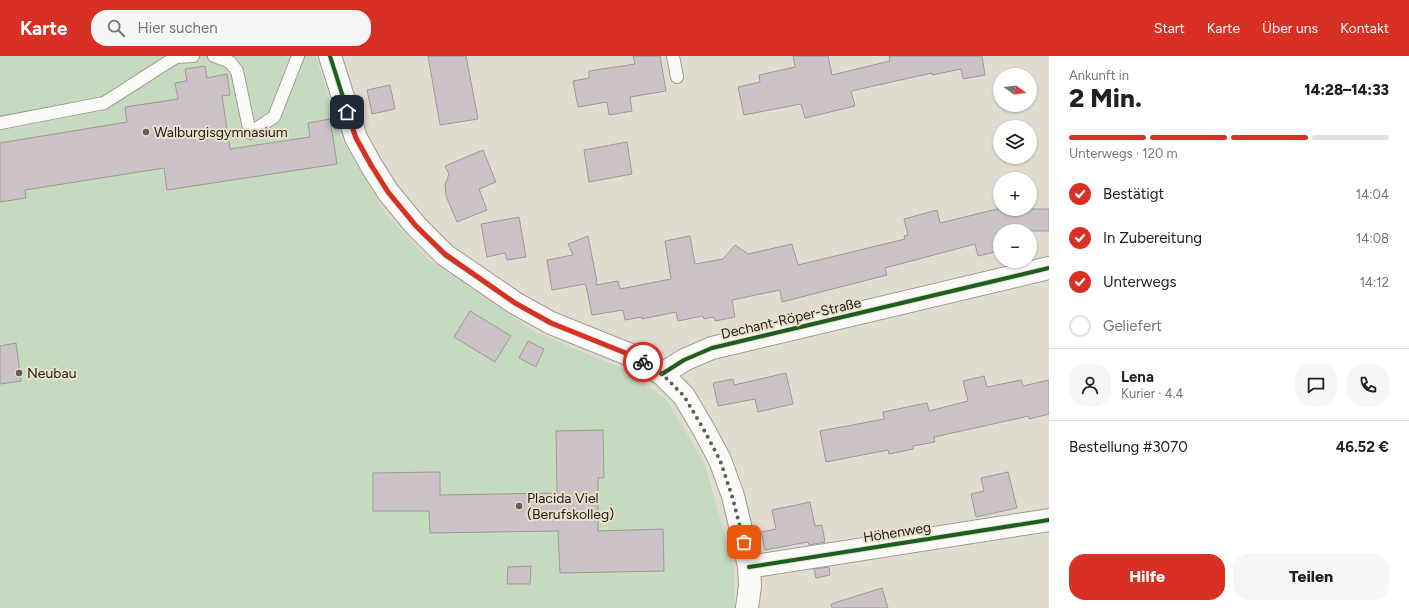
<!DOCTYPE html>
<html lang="de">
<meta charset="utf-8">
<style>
:root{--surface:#fff;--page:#f6f6f6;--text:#202124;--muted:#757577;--line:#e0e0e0;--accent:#d93025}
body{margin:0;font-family:Figtree,sans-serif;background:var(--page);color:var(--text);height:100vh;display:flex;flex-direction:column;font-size:15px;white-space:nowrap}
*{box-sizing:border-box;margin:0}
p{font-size:13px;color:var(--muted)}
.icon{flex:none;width:22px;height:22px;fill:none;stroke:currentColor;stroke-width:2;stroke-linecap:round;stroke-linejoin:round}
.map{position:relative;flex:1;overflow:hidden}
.sheet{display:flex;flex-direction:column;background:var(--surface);width:360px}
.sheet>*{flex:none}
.needle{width:26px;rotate:105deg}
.buttons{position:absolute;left:993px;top:12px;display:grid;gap:8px}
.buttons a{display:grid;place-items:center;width:44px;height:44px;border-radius:50%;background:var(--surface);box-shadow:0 1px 3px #0004;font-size:20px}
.pin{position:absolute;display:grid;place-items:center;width:34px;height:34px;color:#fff;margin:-17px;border-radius:8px;box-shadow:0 2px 6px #0006}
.courier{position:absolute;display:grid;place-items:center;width:40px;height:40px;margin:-20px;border:3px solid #d93025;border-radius:50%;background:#fff;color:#222;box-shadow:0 1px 5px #0007}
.overview em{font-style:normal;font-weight:800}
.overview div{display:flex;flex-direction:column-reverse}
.overview{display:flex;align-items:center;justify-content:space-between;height:68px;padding:0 20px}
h1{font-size:26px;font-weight:800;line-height:30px}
.bar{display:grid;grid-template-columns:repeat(4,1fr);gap:6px 4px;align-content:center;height:48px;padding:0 20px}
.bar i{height:5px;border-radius:3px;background:var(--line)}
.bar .on{background:var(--accent)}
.bar p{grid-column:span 4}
.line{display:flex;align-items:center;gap:10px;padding:0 20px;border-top:1px solid var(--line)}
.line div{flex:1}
.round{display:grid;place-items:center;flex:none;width:42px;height:42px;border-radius:16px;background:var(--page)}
ol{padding:0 20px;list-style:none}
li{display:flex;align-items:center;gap:12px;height:44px}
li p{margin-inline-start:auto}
li .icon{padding:4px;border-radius:50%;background:var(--accent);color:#fff;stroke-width:4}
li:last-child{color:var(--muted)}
li i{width:22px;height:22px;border:2px solid var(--line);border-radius:50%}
.button{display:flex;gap:8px;margin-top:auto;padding:8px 20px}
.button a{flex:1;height:46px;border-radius:16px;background:var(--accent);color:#fff;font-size:16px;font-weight:800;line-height:46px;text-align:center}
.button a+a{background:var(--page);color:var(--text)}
header{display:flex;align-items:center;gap:24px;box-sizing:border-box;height:56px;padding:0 20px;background:var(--accent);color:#fff}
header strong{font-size:19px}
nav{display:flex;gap:22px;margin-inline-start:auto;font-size:14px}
.search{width:280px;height:36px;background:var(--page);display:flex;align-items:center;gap:10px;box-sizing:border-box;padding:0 14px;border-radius:16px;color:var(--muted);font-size:15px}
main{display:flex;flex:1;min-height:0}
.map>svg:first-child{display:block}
.green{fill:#c6dac0}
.building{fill:#cbc2c7;stroke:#9e9a98}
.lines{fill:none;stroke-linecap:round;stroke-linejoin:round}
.service-casing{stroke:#a09c93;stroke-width:14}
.minor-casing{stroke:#a09c93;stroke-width:24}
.service{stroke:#fafaf8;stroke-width:12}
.minor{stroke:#fafaf8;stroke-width:22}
.cycleway-casing{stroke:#e7e0ca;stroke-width:6}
.cycleway{stroke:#1b5e20;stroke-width:4}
.done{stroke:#635f56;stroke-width:4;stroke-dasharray:0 7.2}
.route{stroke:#d93025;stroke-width:5}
.poi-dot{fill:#635f56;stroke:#e7e0ca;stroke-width:1.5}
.labels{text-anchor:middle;stroke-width:4;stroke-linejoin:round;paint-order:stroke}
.poi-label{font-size:14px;fill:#1f1c14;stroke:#e7e0ca;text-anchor:start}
.street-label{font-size:14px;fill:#1f1c14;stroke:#e7e0ca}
</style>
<header>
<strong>Karte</strong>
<div class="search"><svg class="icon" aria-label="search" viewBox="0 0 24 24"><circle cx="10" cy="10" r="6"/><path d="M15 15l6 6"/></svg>Hier suchen</div>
<nav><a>Start</a><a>Karte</a><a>Über uns</a><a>Kontakt</a></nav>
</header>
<main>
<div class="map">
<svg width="1049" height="552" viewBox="0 0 1049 552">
<rect width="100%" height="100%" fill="#e1dcd0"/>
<path class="green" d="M0 0H316L341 82 386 158 428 203 535 276 626 314 667 344 705 408 734 512 735 552H0Z"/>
<path class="building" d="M428 0H466L478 63 440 69Z
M633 0H660L666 35 630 41 632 55 609 59 607 46 578 51 573 25 589 22V15L635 8Z
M793 0H828L832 19 890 5 889 0H982L985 19 963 23 961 13 932 19V17L851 35 855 50 805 62 801 48 744 59 738 31 760 26 759 19 795 11Z
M205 10 207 22 227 18 230 39 222 40 230 93 310 81 308 67 330 63 337 108 167 134 164 112 25 134 26 142 0 146V87L127 66 125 51 178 43 175 27 187 25 185 13Z
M390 29 395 53 372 58 367 34Z
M627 86 632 118 589 126 584 94Z
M483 94 496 126 479 133 487 154 457 166 446 140 445 129 449 118 445 110Z
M997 153H1049V175H1000V195L978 200 975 188 885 212 887 219 782 246 780 234 732 244 735 261 715 265 714 261 704 263 703 260 678 265 676 256 642 263V261L625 264 623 254 592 259 587 234 585 228 552 234 547 204 573 199 568 188 588 180 597 226H596V229L618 225 620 233 671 223 665 185 690 180 695 208 723 203 735 189 748 198 792 188 798 209 905 183 904 180 908 179 904 163 937 154 940 167Z
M519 161 526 201 507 204 505 197 487 201 481 168Z
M470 255 511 280 495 306 454 281Z
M528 285 544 293 536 311 519 302Z
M16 287 21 325 0 328V290Z
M786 317 793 348 758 356 755 343 718 350 713 327 733 323 734 329Z
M984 320 987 331 1021 324 1023 330 1049 324V358L1029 363V360L934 381 935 386 913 390V393L889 398 888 394 826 406 820 375 884 363 883 356 927 347 929 355 968 345 963 325Z
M603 374 604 422H598V475L663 473 664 515 560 517 558 475 430 477 429 455H373V417L440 416V439L557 437 556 375Z
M1008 416 1017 452 976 461 971 438 984 435 981 422Z
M810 446 815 470 822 469 825 486 809 489 808 486 765 494 761 476 776 473 772 454Z
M531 510 530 528H507L508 511Z
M829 511 830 519 816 522 814 513Z
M882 532 888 552H832L831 548Z"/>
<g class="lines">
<g class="service-casing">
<path id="service" d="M214 0 230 6 237 15 250 77 274 61 298 0
M673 0 677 21
M0 67 104 47 176 1 193 0"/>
</g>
<g class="minor-casing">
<path id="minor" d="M330 0 356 82 371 109 388 136 416 170 445 199 515 247 551 267 633 300 662 318 684 304 712 292 1049 212
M662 318 684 340 704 374 720 404 733 440 744 486 749 511 750 530 747 552
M749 511 1049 464"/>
</g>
<use href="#service" class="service"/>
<use href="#minor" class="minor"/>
<g class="cycleway-casing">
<path id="cycleway" d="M330 0 356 82 371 109 388 136 416 170 445 199 515 247 551 267 633 300 662 318 684 304 712 292 1049 212
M749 511 1049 464"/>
</g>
<use href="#cycleway" class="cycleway"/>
</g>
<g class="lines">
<path class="done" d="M643 306 662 318 684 340 704 374 720 404 732 440 744 486"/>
<path class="route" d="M347 56 356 82 371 109 388 136 416 170 445 198 515 247 551 267 633 300 643 306"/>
</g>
<g class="poi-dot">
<circle cx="146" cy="76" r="4"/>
<circle cx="19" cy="317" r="4"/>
<circle cx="519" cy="450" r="4"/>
</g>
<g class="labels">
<g class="poi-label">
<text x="154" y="81">Walburgisgymnasium</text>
<text x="27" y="322">Neubau</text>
<text x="527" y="447">Placida Viel<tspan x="527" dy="16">(Berufskolleg)</tspan></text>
</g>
<g class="street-label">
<text transform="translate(791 262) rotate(-13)" y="5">Dechant-Röper-Straße</text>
<text transform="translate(897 476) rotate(-9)" y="5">Höhenweg</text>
</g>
</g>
</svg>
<div class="buttons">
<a><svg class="needle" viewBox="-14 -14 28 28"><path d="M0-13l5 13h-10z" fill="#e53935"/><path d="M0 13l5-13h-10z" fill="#757577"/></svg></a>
<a><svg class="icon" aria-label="layers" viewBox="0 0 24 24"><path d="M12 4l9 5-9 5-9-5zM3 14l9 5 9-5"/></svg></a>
<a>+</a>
<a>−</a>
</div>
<div class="pin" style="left:744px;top:486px;background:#ea580c"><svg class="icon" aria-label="bag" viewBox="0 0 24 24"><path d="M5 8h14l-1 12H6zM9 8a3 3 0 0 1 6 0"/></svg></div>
<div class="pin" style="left:347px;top:56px;background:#1f2937"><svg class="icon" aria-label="home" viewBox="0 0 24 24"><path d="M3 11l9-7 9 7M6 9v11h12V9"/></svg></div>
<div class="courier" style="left:643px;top:306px"><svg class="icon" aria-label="bike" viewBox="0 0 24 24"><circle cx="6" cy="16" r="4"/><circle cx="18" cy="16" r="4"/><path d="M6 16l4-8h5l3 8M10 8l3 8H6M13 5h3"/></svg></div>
</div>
<section class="sheet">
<div class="overview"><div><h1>2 Min.</h1><p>Ankunft in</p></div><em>14:28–14:33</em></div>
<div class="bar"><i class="on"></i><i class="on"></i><i class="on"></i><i></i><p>Unterwegs · 120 m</p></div>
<ol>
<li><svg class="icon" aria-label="check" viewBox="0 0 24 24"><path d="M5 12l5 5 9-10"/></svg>Bestätigt<p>14:04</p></li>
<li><svg class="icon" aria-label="check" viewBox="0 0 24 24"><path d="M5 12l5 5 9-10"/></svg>In Zubereitung<p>14:08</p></li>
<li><svg class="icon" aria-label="check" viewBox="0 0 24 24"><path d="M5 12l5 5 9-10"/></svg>Unterwegs<p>14:12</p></li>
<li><i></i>Geliefert</li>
</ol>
<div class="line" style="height:72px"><a class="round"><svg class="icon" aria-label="person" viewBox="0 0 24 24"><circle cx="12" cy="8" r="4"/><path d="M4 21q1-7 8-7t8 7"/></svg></a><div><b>Lena</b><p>Kurier · 4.4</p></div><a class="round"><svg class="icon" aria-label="chat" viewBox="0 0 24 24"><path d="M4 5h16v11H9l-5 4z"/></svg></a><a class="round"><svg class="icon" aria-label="phone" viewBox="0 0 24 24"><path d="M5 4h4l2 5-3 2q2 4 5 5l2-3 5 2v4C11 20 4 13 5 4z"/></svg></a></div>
<div class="line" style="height:52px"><div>Bestellung #3070</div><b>46.52 €</b></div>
<div class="button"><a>Hilfe</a><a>Teilen</a></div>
</section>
</main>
